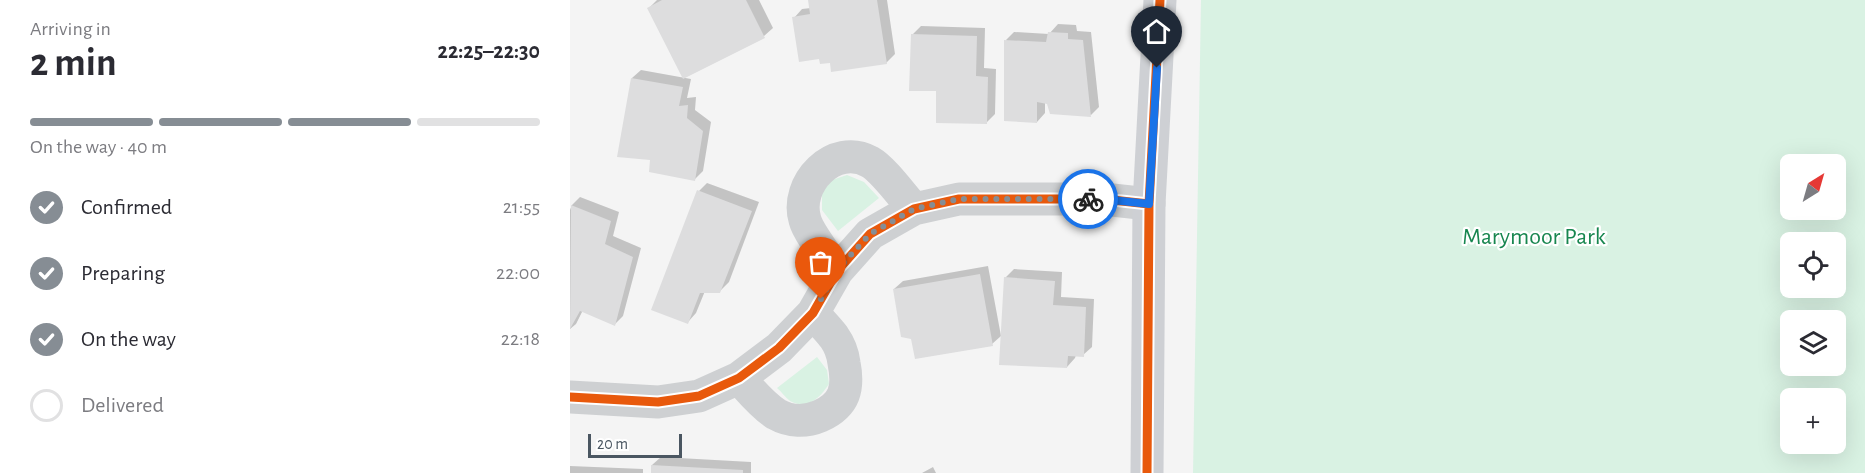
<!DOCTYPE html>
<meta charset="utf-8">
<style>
:root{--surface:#fff;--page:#f7f7f7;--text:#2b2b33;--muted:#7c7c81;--line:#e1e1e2;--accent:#868d94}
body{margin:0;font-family:"Alegreya Sans",sans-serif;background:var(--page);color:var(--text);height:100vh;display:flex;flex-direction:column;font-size:22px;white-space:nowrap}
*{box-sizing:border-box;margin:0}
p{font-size:20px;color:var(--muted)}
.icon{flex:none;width:33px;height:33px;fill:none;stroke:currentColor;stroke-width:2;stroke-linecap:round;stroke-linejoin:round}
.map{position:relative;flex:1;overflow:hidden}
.drawer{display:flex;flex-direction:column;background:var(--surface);width:570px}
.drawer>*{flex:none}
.needle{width:39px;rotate:37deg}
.controls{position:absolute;left:1210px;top:154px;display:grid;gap:12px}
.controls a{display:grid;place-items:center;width:66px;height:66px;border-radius:9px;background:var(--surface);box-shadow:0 6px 24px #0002;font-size:30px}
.scale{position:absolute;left:18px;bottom:15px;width:94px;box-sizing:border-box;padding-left:6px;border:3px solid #4a5661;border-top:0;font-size:16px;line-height:21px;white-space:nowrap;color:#4a5661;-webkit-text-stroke:4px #fff;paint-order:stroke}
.pin{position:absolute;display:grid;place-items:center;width:51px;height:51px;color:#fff;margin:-62px -26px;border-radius:50% 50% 50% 0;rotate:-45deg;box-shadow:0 0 6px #0007}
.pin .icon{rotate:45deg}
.courier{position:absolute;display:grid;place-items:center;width:60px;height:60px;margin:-30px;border:4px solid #1a73e8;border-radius:50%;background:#fff;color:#222;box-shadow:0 2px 8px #0007}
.head em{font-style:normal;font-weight:700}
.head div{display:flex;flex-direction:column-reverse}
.head{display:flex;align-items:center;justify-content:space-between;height:102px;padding:0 30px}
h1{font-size:39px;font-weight:700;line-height:45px}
.bar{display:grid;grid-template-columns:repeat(4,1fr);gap:9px 6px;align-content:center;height:72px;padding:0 30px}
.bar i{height:8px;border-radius:4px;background:var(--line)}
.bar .selected{background:var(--accent)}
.bar p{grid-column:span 4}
ol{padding:0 30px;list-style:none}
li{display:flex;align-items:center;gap:18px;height:66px}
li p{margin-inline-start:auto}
li .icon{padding:6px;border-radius:50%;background:var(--accent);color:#fff;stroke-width:4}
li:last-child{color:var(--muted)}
li i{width:33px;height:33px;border:3px solid var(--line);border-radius:50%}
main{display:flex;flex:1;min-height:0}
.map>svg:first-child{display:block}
.green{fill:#d9f2e3;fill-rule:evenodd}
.shadow{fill:#0003}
.building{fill:#ddddde}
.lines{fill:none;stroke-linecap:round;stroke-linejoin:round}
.minor{stroke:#ced0d2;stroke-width:33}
.secondary{stroke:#ced0d4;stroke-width:33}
.cycleway-casing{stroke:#fff;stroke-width:13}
.cycleway{stroke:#e8590c;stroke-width:9}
.done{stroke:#868d94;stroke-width:6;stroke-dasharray:0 10.8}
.route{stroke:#1a73e8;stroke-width:8}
.labels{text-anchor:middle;stroke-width:4.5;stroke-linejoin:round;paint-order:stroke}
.park-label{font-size:24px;fill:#17864f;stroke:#fff}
</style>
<main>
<section class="drawer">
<div class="head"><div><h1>2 min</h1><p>Arriving in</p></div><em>22:25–22:30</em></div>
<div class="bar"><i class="selected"></i><i class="selected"></i><i class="selected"></i><i></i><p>On the way · 40 m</p></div>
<ol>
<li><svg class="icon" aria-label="check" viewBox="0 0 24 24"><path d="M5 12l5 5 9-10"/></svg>Confirmed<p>21:55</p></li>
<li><svg class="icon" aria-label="check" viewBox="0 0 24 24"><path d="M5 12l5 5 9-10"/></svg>Preparing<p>22:00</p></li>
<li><svg class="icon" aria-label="check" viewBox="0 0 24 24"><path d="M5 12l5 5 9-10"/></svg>On the way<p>22:18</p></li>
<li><i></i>Delivered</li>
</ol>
</section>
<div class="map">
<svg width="1295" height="473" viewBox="0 0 1295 473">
<rect width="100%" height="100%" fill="#f4f4f4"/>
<path class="green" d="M631 0H1295V473H623ZM1221 165H1266V210H1221ZM1221 243H1266V288H1221ZM1221 321H1266V366H1221ZM1221 399H1266V444H1221Z
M277 175 294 182 309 198 268 231 252 210V192L262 180Z
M247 357 257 370 259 384C251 396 239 410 222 402 217 400 212 392 207 388Z"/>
<path class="shadow" d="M87 0H189L203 28 194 36 114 77 79 8Z
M240 0H317L325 54 316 63 261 61 250 57 224 18 232 9 241 8Z
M488 24 506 25 507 31 521 32 529 107 521 115 475 102V113L467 122 436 40 444 32 479 34Z
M351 26 415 28 414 68 426 69 425 114 416 123 368 89 342 35Z
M71 70 121 79 117 98 126 97 125 110 141 122 133 171 125 179 82 159 62 78Z
M137 183 189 202 159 282 150 291H135L126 313 118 322 129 191Z
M10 197 49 212 43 236 71 248 53 316 44 325 13 310 6 324 0 329V210L2 205Z
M418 266 431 336 422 344 343 338 324 289 333 281Z
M444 269 492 272 491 297 524 299 522 347 513 355H506L505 358 497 367 435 278Z
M91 457 181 462V473H82V465Z
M0 466 73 469V473H0Z
M363 467 366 473H352Z"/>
<path class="building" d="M92 0H176L195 38 113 79 77 8Z
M238 0H307L317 64 261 72 260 63 250 64 249 59 229 62 222 17 240 14Z
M478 32 498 33V39L513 40 521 117 480 114 477 104 467 102V123L434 121V40L476 42Z
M341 34 407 36 406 76 418 77 417 124 366 123V91H339Z
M61 78 113 87 109 106 118 105 117 118 133 131 125 181 79 172 80 160 47 157Z
M127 190 182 211 150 293H130L118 324 81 310Z
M1 205 41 221 35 244 63 257 45 326 10 311 0 329Z
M410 274 423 346 345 359 341 339 331 337 323 289Z
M434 277 485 281 483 305 516 307 514 357 498 356 497 368 429 365Z
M81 465 173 470V473H81Z"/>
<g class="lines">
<path class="minor" d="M267 271C259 259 238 232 235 220 224 184 264 142 300 162 314 170 333 197 344 209
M169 378C180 390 192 405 206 414 220 422 236 422 250 416 275 405 279 388 274 363 273 355 269 344 264 337 258 329 250 321 243 313
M0 397 88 402 129 396 169 378 209 348 243 313 267 271 300 234 344 209 389 199H533L579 204"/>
<path class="secondary" d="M577 473 579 204 590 0"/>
<g class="cycleway-casing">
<path id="cycleway" d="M0 397 88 402 129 396 169 378 209 348 243 313 267 271 300 234 344 209 389 199H533L579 204
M577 473 579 204 590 0"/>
</g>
<use href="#cycleway" class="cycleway"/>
</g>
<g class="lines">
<path class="done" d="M251 299 267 270 300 234 344 209 389 199H518"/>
<path class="route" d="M518 199H533L579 204 587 68"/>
</g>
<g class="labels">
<g class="park-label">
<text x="964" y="244">Marymoor Park</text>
</g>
</g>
</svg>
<div class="controls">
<a><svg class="needle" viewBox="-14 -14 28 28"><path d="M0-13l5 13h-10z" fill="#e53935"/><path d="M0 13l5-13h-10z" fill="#7c7c81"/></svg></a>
<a><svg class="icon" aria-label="locate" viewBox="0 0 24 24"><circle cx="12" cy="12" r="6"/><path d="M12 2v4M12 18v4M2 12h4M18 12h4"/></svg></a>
<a><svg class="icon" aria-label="layers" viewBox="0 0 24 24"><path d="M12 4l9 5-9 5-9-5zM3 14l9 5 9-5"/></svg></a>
<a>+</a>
</div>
<div class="scale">20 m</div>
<div class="pin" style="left:251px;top:299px;background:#ea580c"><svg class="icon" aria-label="bag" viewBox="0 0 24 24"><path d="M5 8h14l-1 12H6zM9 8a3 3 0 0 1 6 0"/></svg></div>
<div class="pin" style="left:587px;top:68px;background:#1f2937"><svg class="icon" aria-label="home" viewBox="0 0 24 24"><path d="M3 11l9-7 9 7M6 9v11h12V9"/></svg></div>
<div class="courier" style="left:518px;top:199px"><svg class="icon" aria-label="bike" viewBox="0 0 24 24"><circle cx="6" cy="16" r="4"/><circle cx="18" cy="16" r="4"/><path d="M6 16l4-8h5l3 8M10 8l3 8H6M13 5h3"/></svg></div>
</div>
</main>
